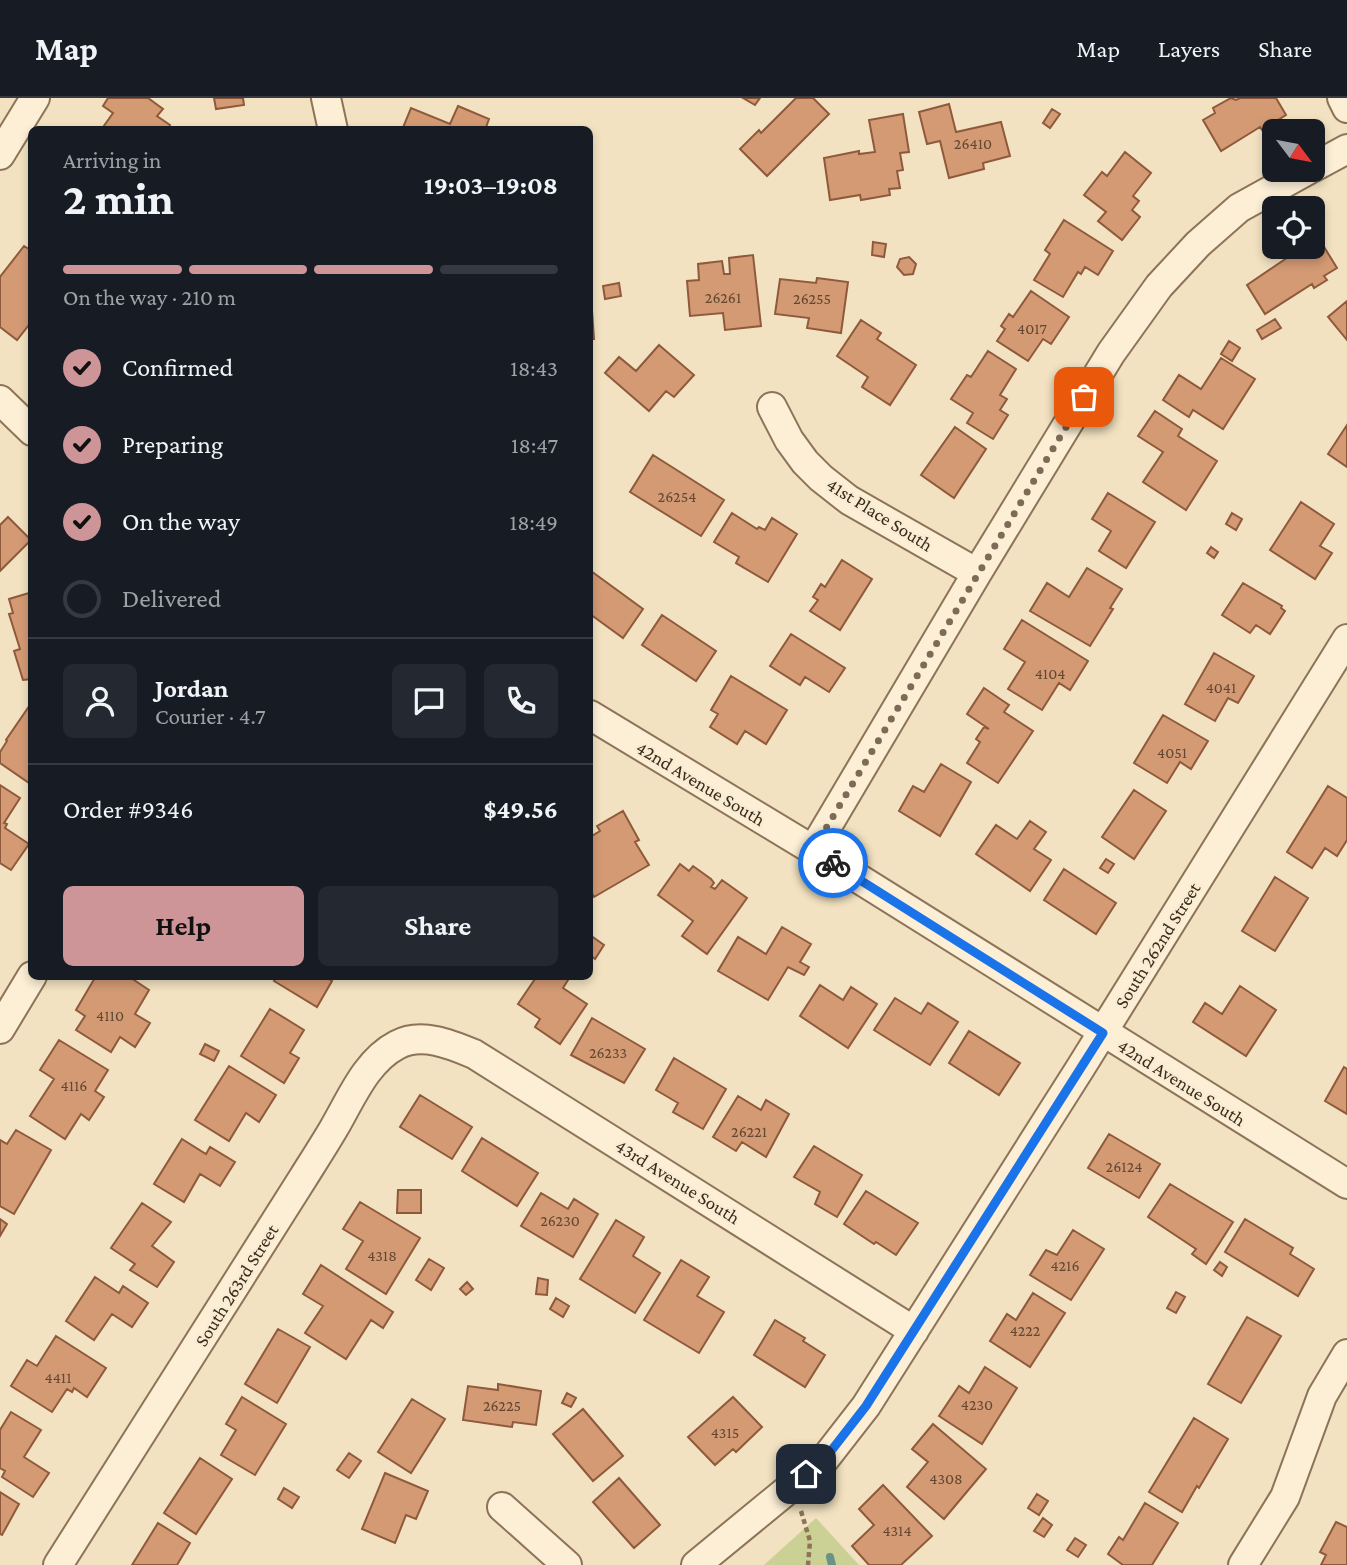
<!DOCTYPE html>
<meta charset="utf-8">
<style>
:root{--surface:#171b24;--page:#242831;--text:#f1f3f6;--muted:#9ea1a6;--line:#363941;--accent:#cd9598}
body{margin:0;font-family:"Crimson Pro",serif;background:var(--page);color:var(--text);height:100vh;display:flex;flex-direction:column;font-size:26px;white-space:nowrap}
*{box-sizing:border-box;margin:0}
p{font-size:23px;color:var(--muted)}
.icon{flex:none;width:38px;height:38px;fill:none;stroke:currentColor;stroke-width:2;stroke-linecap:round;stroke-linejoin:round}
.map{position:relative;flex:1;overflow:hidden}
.sheet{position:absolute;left:28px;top:28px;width:565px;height:854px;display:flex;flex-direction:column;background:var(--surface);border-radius:10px;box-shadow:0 4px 10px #0003}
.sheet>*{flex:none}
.needle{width:46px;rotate:122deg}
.controls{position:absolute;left:1262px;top:21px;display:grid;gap:14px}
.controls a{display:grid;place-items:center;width:63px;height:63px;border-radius:10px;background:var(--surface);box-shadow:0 4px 10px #0003;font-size:35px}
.pin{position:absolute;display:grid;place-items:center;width:60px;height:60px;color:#fff;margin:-30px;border-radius:14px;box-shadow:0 4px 10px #0006}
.courier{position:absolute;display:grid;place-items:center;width:70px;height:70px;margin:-35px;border:5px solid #1a73e8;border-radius:50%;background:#fff;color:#222;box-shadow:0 2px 9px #0007}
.head em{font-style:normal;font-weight:700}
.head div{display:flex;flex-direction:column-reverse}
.head{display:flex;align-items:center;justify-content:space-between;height:119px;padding:0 35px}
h1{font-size:46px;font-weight:700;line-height:52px}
.bar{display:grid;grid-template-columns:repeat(4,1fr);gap:10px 7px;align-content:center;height:84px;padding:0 35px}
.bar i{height:9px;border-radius:5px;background:var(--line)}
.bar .active{background:var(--accent)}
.bar p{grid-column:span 4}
.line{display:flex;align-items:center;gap:18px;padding:0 35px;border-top:2px solid var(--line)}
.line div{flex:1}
.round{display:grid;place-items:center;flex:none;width:74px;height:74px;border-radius:10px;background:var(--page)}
ol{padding:0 35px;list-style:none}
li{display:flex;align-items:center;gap:21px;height:77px}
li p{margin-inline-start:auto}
li .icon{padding:7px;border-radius:50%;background:var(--accent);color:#111;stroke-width:4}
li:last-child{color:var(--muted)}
li i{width:38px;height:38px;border:4px solid var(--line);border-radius:50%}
.button{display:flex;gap:14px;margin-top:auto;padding:14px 35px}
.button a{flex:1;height:80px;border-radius:10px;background:var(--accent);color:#111;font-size:28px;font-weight:700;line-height:80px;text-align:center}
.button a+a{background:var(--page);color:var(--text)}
header{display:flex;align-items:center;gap:42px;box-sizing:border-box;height:98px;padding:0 35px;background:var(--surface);border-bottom:2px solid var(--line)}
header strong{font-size:33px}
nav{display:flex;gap:38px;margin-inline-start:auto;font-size:24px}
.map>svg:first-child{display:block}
.green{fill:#cbd194}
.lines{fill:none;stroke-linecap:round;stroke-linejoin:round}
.stream{stroke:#6a9388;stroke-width:8}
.building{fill:#d39a74;stroke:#8f5a3b;stroke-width:2}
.minor-casing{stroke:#8d7357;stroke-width:32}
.path{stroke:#8d7357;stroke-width:4.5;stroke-dasharray:5 3.5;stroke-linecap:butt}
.minor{stroke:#fcefd6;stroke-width:28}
.done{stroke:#7c6b56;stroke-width:7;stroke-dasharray:0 12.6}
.route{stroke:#1a73e8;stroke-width:9}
.labels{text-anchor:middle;stroke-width:5;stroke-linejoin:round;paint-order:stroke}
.number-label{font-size:16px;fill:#624733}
.street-label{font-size:19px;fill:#3c2b1d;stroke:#f8ecd2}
</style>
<header>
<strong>Map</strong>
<nav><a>Map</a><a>Layers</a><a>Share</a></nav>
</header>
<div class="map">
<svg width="1347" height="1467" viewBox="0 0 1347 1467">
<rect width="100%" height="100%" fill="#f2e2c1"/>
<path class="green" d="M816 1420 859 1467H764Z"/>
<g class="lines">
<path class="stream" d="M830 1459 832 1467"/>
</g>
<path class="building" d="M108 0H148L163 11 157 18 170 27 167 32H101L113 15 103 8Z
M214 0H243L244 7 216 11Z
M743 0H760L755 7Z
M796 0H813L829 16 767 78 740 51 759 32 761 35Z
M1231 0 1236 2 1240 0H1276L1286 17 1262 32 1260 29 1221 53 1203 22 1215 15 1213 10Z
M949 6 956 34 1001 24 1010 58 983 65 984 71 949 80 940 43 927 46 919 14Z
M458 8 489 21 485 32H402L411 10 450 26Z
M1052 11 1060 16 1050 30 1043 25Z
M903 16 909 54 900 55 903 72 897 73 900 90 889 91 890 97 861 102 860 97 830 102 824 60 859 53V56L875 54 869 22Z
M1125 54 1151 75 1133 98 1139 103 1132 112 1140 119 1122 142 1098 123 1106 114 1084 97 1102 74 1107 78Z
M1064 122 1113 153 1098 177 1085 169 1081 176 1078 174 1063 199 1034 182 1050 156 1045 152Z
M1318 139 1337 170 1324 178 1327 182 1314 190 1312 186 1265 216 1247 187 1303 149H1312V143Z
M873 144 886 146 884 159 872 157Z
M24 148 32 153V223L17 242 0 229V179Z
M753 157 761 228 725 232 723 215 690 218 687 183 699 182 698 166 722 163 724 176H730L729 160Z
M909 159 916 166 913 176 904 177 897 169 900 161Z
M817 180 848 184 841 235 807 230 809 220 775 216 780 181 816 185Z
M590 184 594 241H590Z
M619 185 621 198 605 201 603 188Z
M1031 193 1069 219 1051 246 1043 241 1028 263 997 243 1005 231 1001 228 1009 216 1013 219Z
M1347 203V242L1328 219Z
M1275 221 1281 230 1262 241 1257 232Z
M861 222 881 235 877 241 916 267 890 307 862 289 868 279 837 258Z
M1229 243 1240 250 1232 263 1221 256Z
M659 247 694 277 674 299 666 293 649 313 605 275 619 259 636 273Z
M988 253 1016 271 1000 297 1007 301 1000 312 1008 317 993 341 967 325 973 315 951 301 967 277 971 279Z
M1221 260 1255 281 1223 331 1193 312 1189 319 1163 302 1179 277 1201 291Z
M1155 313 1182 331 1178 338 1217 363 1186 412 1143 384 1163 354 1138 338Z
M1347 327V369L1328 356Z
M955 329 986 351 954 400 921 377Z
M653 357 724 402 701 438 630 394Z
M1108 395 1155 424 1126 470 1099 453 1111 433 1092 421Z
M1301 404 1334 426 1320 448 1332 455 1315 481 1270 452Z
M732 415 757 431 759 429 765 432 772 420 797 436 768 484 736 465 739 459 714 444Z
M1232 415 1242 421 1236 432 1226 426Z
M8 419 31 442 0 473V427Z
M1211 449 1218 454 1214 460 1207 455Z
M842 462 872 481 840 532 810 513 818 502 813 499 821 486 825 489Z
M1087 470 1122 491 1110 510 1113 511 1090 548 1030 513 1047 485 1069 499Z
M591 473 643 511 623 540 590 516Z
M1243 485 1282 508 1281 510 1285 513 1270 536 1256 527 1250 535 1222 517Z
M32 494V581L23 582 14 553 20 551 9 516 13 515 9 501Z
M662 517 716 553 696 583 642 547Z
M1022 522 1088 563 1070 592 1059 585 1042 612 1008 591 1025 564 1004 551Z
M791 536 845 570 829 594 805 579 800 587 770 568Z
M1214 555 1254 578 1238 605 1228 600 1215 623 1185 606Z
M731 578 787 612 766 646 745 633 737 646 710 629 718 616 711 612Z
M984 590 1009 607 1004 614 1033 633 998 685 967 665 980 644 976 641 984 629 989 631 967 616Z
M32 604V687L0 665V654L7 643 6 642Z
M1163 617 1208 643 1191 671 1180 664 1167 685 1134 665Z
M941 666 971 684 940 738 899 713 913 688 924 694Z
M0 687 20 700 4 725 7 726 5 730 29 746 11 772 0 765Z
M1328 688 1347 700V742L1337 758 1325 750 1312 770 1287 754Z
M1134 692 1166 713 1134 761 1102 739Z
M623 713 639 742 635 744 649 767 594 799 590 792V739L600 733 597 728Z
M1030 723 1046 734 1034 751 1051 762 1030 793 976 756 996 727 1017 741Z
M1106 761 1114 766 1108 775 1100 770Z
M680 766 689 773 693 768 711 781 714 785 711 789 715 791 722 782 747 800 707 856 682 838 693 823 658 797Z
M1064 771 1116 805 1096 836 1044 802Z
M1275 779 1308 800 1275 853 1242 833Z
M782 829 811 846 800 864 809 869 804 877 788 869 768 902 718 873 738 839 766 856Z
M590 837 604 847 595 861 590 857Z
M96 878H128L149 892 135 916 150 925 135 949 120 939 111 954 76 932 85 918 76 912Z
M277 878H325L332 883 317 909 274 883Z
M537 878H563L568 882 563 890 587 906 560 946 535 929 540 921 518 906Z
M820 887 843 902 851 889 877 906 848 950 800 918Z
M1240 888 1276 912 1246 958 1193 924 1205 905 1222 916Z
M895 900 921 916 928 905 958 924 930 967 874 932Z
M270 911 304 932 290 955 299 960 284 985 241 958Z
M592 920 645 951 624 985 571 957Z
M969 933 1020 965 999 997 949 965Z
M59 942 108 972 95 993 104 999 89 1022 81 1016 65 1041 30 1018 54 981 40 972Z
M205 946 219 953 214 963 200 956Z
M674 960 726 991 703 1031 673 1014 678 1005 656 992Z
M229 968 276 997 259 1024 246 1015 229 1043 195 1022Z
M1344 969 1347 971V1016L1325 1003Z
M420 997 472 1029 452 1061 400 1029Z
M738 998 761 1012 766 1002 789 1016 766 1059 742 1044 736 1053 713 1039Z
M16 1032 51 1052 14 1116 0 1108V1042L7 1046Z
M1109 1036 1160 1066 1139 1100 1088 1070Z
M482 1040 538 1075 517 1108 462 1073Z
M182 1041 206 1056 210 1049 235 1064 220 1088 200 1076 184 1104 154 1086Z
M814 1048 862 1077 837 1119 815 1106 820 1094 794 1079Z
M1170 1086 1233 1124 1206 1166 1192 1156 1196 1151 1148 1119Z
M398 1092H421V1115H397Z
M866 1093 918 1125 896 1157 876 1144 874 1146 844 1126Z
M541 1095 568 1111 574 1101 598 1116 573 1159 521 1128Z
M360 1104 420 1140 386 1196 346 1171 363 1143 343 1131Z
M142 1105 171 1124 152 1148 174 1164 157 1189 130 1172 135 1166 111 1150Z
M0 1121 7 1126 0 1138Z
M1245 1121 1293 1150 1290 1156 1314 1171 1298 1198 1225 1154Z
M616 1122 644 1139 633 1158 660 1175 635 1215 580 1181Z
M1073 1132 1104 1151 1071 1202 1030 1177 1046 1152 1057 1157Z
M429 1161 444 1170 431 1192 416 1182Z
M681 1162 709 1179 697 1198 724 1214 699 1255 644 1222Z
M1220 1164 1227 1169 1222 1178 1214 1172Z
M321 1167 393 1214 383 1230 371 1222 346 1261 305 1235 323 1208 303 1196Z
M95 1179 119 1195 123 1188 148 1205 132 1229 112 1216 94 1242 66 1223Z
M538 1180 548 1182 547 1197 536 1196Z
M467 1184 473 1191 466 1197 460 1191Z
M1176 1194 1185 1199 1176 1215 1167 1210Z
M1033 1195 1065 1215 1030 1269 990 1243 1007 1216 1016 1222Z
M556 1200 569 1208 563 1219 550 1211Z
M1247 1219 1281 1238 1241 1305 1208 1286Z
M775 1222 805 1240 803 1243 825 1257 805 1289 754 1257Z
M278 1231 310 1249 277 1305 245 1286Z
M56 1238 106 1270 87 1299 74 1290 72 1294 67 1291 52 1314 11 1288 27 1262 37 1268Z
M985 1269 1017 1290 982 1346 939 1318 959 1288 969 1295Z
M498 1286 541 1293 536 1327 513 1324 512 1329 463 1322 468 1288 498 1292Z
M567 1295 576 1300 571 1309 562 1305Z
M242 1299 286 1326 255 1377 221 1357 236 1332 226 1326Z
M733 1299 762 1329 736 1354 733 1351 715 1367 688 1339Z
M412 1301 445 1321 411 1375 378 1354Z
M583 1311 623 1358 593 1383 553 1336Z
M11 1314 41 1332 24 1359 49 1375 33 1399 2 1379 5 1373 0 1370V1332Z
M1194 1320 1228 1341 1199 1390 1197 1388 1182 1414 1149 1394Z
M933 1326 986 1371 944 1421 907 1389 928 1364 912 1351Z
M349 1355 361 1363 349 1380 337 1372Z
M200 1360 232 1381 196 1436 164 1415Z
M385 1375 428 1393 416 1421 406 1417 395 1445 362 1431Z
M619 1380 660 1427 634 1450 593 1404Z
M883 1387 932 1438 901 1467H869L852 1448 874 1427 859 1411Z
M284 1390 299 1399 292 1410 278 1401Z
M0 1394 19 1406 2 1437 0 1436Z
M1037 1396 1048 1403 1039 1417 1028 1410Z
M1145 1405 1178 1425 1152 1467H1123L1108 1456 1119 1439 1123 1442Z
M1043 1420 1052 1427 1044 1439 1034 1433Z
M1336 1424 1347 1429V1467H1321L1326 1457 1320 1454Z
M158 1425 190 1445 177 1467H132Z
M1075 1440 1086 1447 1078 1459 1067 1452Z"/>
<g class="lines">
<g class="minor-casing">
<path id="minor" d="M326 0 333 32
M1342 0 1347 10
M0 57 35 0
M1312 70 1347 51
M0 302 32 333
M772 309 789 342 805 364 821 380 849 402 977 475
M590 617 813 752 1347 1086
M813 752 977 475 1111 255 1159 188 1198 146 1239 110 1308 72
M0 931 32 878
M502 1409 567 1467
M58 1467C140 1338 221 1209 303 1080 313 1064 324 1047 334 1030 351 1001 366 963 397 947 421 934 450 946 474 956L914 1233
M696 1467 824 1362 866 1308 1081 969 1347 541
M1243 1467 1285 1399 1322 1298 1347 1256"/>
</g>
<path class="path" d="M801 1413 810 1443 808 1467"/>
<use href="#minor" class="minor"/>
</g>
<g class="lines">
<path class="done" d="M833 765 813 752 1084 299"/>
<path class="route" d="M806 1376 824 1362 866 1308 1103 935 833 765"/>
</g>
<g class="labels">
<g class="number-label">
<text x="973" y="51">26410</text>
<text x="723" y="205">26261</text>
<text x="812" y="206">26255</text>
<text x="1032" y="236">4017</text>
<text x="677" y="404">26254</text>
<text x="1050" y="581">4104</text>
<text x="1221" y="595">4041</text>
<text x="1172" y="660">4051</text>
<text x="110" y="923">4110</text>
<text x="608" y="960">26233</text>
<text x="74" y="993">4116</text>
<text x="749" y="1039">26221</text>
<text x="1124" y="1074">26124</text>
<text x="560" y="1128">26230</text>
<text x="382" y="1163">4318</text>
<text x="1065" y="1173">4216</text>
<text x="1025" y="1238">4222</text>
<text x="58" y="1285">4411</text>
<text x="977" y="1312">4230</text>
<text x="502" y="1313">26225</text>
<text x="725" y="1340">4315</text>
<text x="946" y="1386">4308</text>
<text x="897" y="1438">4314</text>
</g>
<g class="street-label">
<text transform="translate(880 416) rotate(32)" y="7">41st Place South</text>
<text transform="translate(701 685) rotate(31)" y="7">42nd Avenue South</text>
<text transform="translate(1157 847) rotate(-58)" y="7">South 262nd Street</text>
<text transform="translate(1182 984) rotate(32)" y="7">42nd Avenue South</text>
<text transform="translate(678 1083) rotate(32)" y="7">43rd Avenue South</text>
<text transform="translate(236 1187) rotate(-58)" y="7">South 263rd Street</text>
</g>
</g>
</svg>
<div class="controls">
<a><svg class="needle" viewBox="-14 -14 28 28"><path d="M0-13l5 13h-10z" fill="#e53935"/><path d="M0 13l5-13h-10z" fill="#9ea1a6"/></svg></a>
<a><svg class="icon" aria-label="locate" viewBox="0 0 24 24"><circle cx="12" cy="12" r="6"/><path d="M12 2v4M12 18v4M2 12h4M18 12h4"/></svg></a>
</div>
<div class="pin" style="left:1084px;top:299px;background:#ea580c"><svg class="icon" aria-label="bag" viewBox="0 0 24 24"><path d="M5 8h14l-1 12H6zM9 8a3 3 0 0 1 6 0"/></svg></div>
<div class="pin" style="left:806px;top:1376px;background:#1f2937"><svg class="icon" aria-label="home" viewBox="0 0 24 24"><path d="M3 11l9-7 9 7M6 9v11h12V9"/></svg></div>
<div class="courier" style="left:833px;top:765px"><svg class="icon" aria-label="bike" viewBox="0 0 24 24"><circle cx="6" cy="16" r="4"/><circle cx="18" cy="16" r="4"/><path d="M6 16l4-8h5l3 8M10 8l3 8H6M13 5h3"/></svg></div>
<section class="sheet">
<div class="head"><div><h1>2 min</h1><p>Arriving in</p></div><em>19:03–19:08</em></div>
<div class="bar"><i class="active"></i><i class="active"></i><i class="active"></i><i></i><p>On the way · 210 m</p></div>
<ol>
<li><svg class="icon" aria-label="check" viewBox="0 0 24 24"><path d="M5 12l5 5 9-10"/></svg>Confirmed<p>18:43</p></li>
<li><svg class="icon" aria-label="check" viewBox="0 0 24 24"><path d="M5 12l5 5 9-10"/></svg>Preparing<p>18:47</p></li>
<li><svg class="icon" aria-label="check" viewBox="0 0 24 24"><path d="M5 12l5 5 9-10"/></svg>On the way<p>18:49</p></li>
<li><i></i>Delivered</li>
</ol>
<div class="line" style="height:126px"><a class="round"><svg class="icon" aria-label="person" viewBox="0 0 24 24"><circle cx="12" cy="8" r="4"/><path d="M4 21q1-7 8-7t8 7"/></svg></a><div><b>Jordan</b><p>Courier · 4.7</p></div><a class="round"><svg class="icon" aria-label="chat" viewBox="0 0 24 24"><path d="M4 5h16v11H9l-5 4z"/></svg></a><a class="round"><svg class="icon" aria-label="phone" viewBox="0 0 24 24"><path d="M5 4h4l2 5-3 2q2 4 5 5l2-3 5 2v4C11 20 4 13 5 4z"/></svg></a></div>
<div class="line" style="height:91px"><div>Order #9346</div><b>$49.56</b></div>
<div class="button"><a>Help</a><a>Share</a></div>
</section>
</div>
